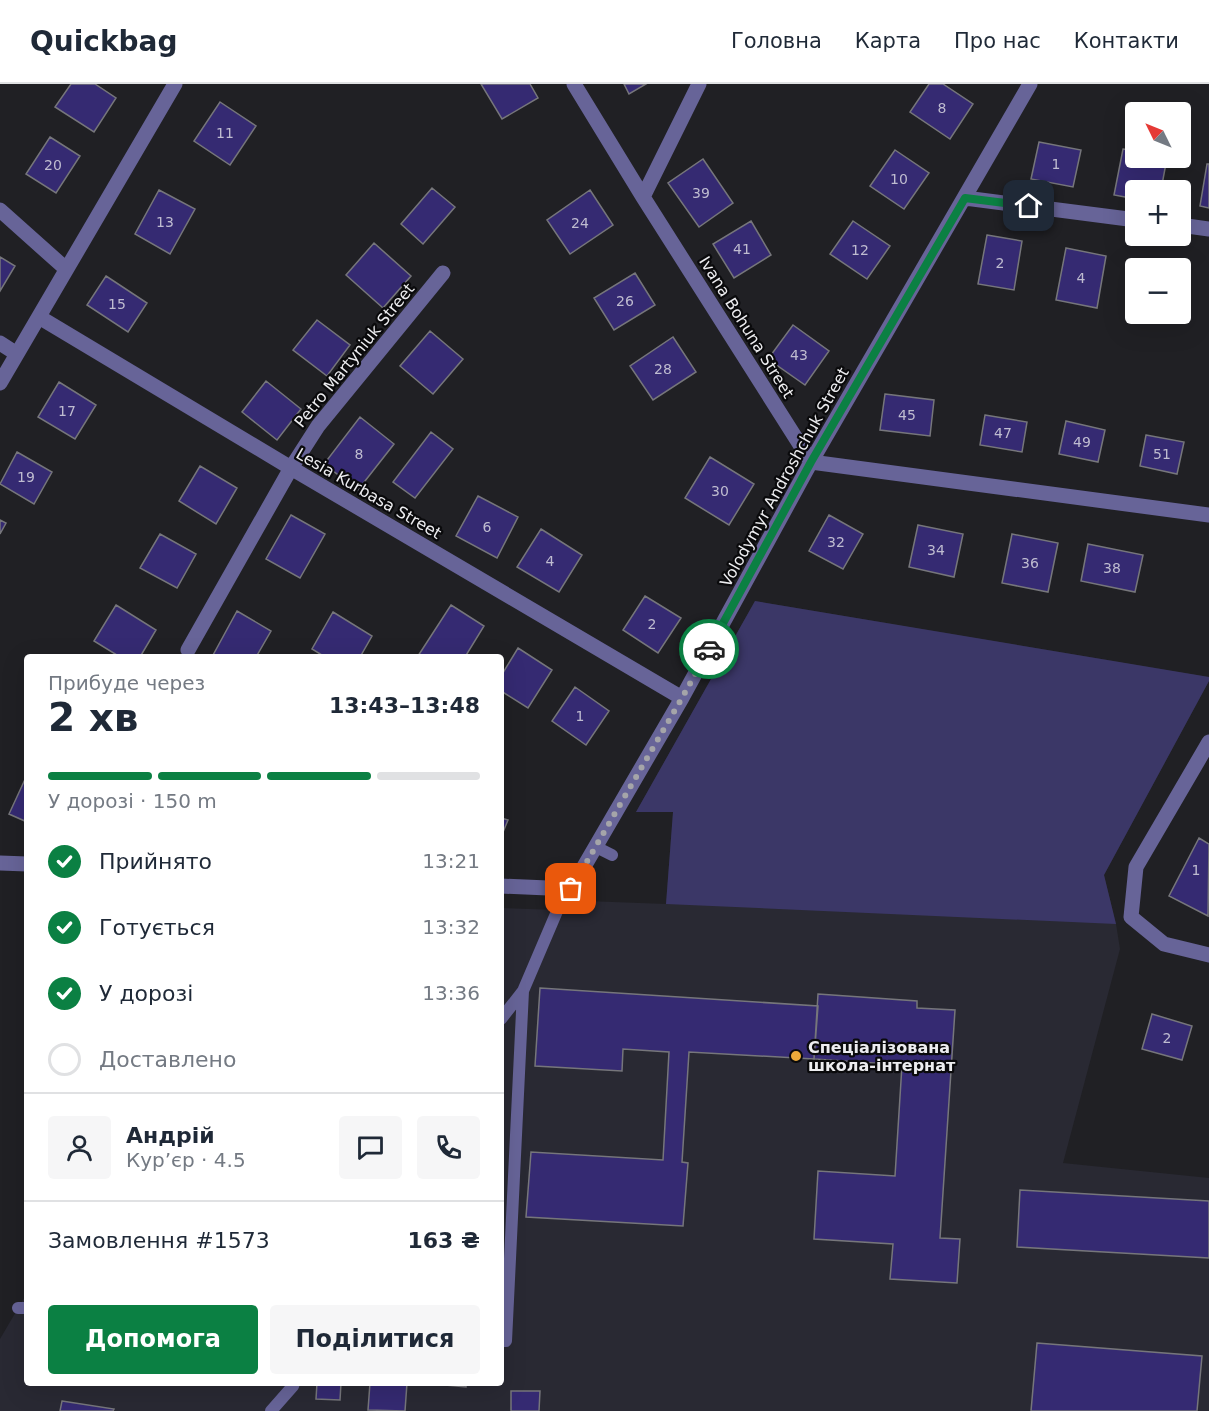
<!DOCTYPE html>
<html lang="uk">
<meta charset="utf-8">
<style>
:root{--surface:#fff;--page:#f6f6f7;--text:#1f2937;--muted:#747a83;--line:#e0e1e3;--accent:#0b8043}
body{margin:0;font-family:"DejaVu Sans",sans-serif;background:var(--page);color:var(--text);height:100vh;display:flex;flex-direction:column;font-size:22px;white-space:nowrap}
*{box-sizing:border-box;margin:0}
p{font-size:20px;color:var(--muted)}
.icon{flex:none;width:33px;height:33px;fill:none;stroke:currentColor;stroke-width:2;stroke-linecap:round;stroke-linejoin:round}
.map{position:relative;flex:1;overflow:hidden}
.sheet{position:absolute;left:24px;top:570px;width:480px;height:732px;display:flex;flex-direction:column;background:var(--surface);border-radius:6px;box-shadow:0 6px 24px #0002}
.sheet>*{flex:none}
.needle{width:39px;rotate:313deg}
.fabs{position:absolute;left:1125px;top:18px;display:grid;gap:12px}
.fabs a{display:grid;place-items:center;width:66px;height:66px;border-radius:6px;background:var(--surface);box-shadow:0 6px 24px #0002;font-size:30px}
.pin{position:absolute;display:grid;place-items:center;width:51px;height:51px;color:#fff;margin:-26px;border-radius:12px;box-shadow:0 3px 9px #0006}
.courier{position:absolute;display:grid;place-items:center;width:60px;height:60px;margin:-30px;border:4px solid #0b8043;border-radius:50%;background:#fff;color:#222;box-shadow:0 2px 8px #0007}
.overview em{font-style:normal;font-weight:700}
.overview div{display:flex;flex-direction:column-reverse}
.overview{display:flex;align-items:center;justify-content:space-between;height:102px;padding:0 24px}
h1{font-size:39px;font-weight:700;line-height:45px}
.bar{display:grid;grid-template-columns:repeat(4,1fr);gap:9px 6px;align-content:center;height:72px;padding:0 24px}
.bar i{height:8px;border-radius:4px;background:var(--line)}
.bar .active{background:var(--accent)}
.bar p{grid-column:span 4}
.line{display:flex;align-items:center;gap:15px;padding:0 24px;border-top:2px solid var(--line)}
.line div{flex:1}
.round{display:grid;place-items:center;flex:none;width:63px;height:63px;border-radius:6px;background:var(--page)}
ol{padding:0 24px;list-style:none}
li{display:flex;align-items:center;gap:18px;height:66px}
li p{margin-inline-start:auto}
li .icon{padding:6px;border-radius:50%;background:var(--accent);color:#fff;stroke-width:4}
li:last-child{color:var(--muted)}
li i{width:33px;height:33px;border:3px solid var(--line);border-radius:50%}
.primary-button{display:flex;gap:12px;margin-top:auto;padding:12px 24px}
.primary-button a{flex:1;height:69px;border-radius:6px;background:var(--accent);color:#fff;font-size:24px;font-weight:700;line-height:69px;text-align:center}
.primary-button a+a{background:var(--page);color:var(--text)}
header{display:flex;align-items:center;gap:36px;box-sizing:border-box;height:84px;padding:0 30px;background:var(--surface);border-bottom:2px solid var(--line)}
header strong{font-size:28px}
nav{display:flex;gap:33px;margin-inline-start:auto;font-size:21px}
.map>svg:first-child{display:block}
.built{fill:#292933}
.green{fill:#3b3767}
.building{fill:#352a72;stroke:#76767b;stroke-width:1.5}
.lines{fill:none;stroke-linecap:round;stroke-linejoin:round}
.lane{stroke:#676498;stroke-width:12}
.street{stroke:#676498;stroke-width:15}
.done{stroke:#a5a5a9;stroke-width:6;stroke-dasharray:0 10.8}
.route{stroke:#0b8043;stroke-width:8}
.poi-dot{fill:#eca93a;stroke:#0a0a0c;stroke-width:2}
.labels{text-anchor:middle;stroke-width:4.5;stroke-linejoin:round;paint-order:stroke}
.number-label{font-size:14px;fill:#bfbcd0}
.street-label{font-size:16px;fill:#ededf0;stroke:#0a0a0c}
.poi-label{font-size:16px;font-weight:bold;fill:#ededf0;stroke:#0a0a0c;text-anchor:start}
</style>
<header>
<strong>Quickbag</strong>
<nav><a>Головна</a><a>Карта</a><a>Про нас</a><a>Контакти</a></nav>
</header>
<div class="map">
<svg width="1209" height="1327" viewBox="0 0 1209 1327">
<rect width="100%" height="100%" fill="#202024"/>
<path class="built" d="M755 517 1209 593V597L1104 791 1116 840 1120 865 1063 1079 1209 1094V1327H0V1255L27 1209V1299H501V824L584 827 586 817 666 820 673 728H636Z"/>
<path class="green" d="M755 517 1209 593V597L1104 791 1116 840 666 820 673 728H636Z"/>
<path class="building" d="M71 0H95L116 14 94 48 55 23Z
M481 0H530L538 14 502 35Z
M624 0H646L629 10Z
M929 0H943L973 20 950 55 910 28Z
M220 18 256 42 230 81 194 57Z
M50 53 80 72 56 109 26 90Z
M1039 58 1081 66 1073 103 1031 95Z
M1123 65 1136 67V74H1167L1161 106H1136V115L1114 111Z
M895 66 929 89 904 125 870 102Z
M703 75 733 119 699 143 668 99Z
M1207 80H1209V124L1200 122Z
M432 104 455 123 423 160 401 140Z
M159 106 195 125 170 170 135 150Z
M590 106 613 141 570 170 547 136Z
M751 137 771 171 734 194 713 160Z
M853 137 890 162 867 195 830 170Z
M987 151 1022 157 1014 206 978 200Z
M374 159 411 192 383 224 346 191Z
M1066 164 1106 172 1097 224 1056 216Z
M0 173 15 182 0 207Z
M1138 178 1190 184 1185 230H1180V184H1137Z
M635 189 655 221 614 246 594 214Z
M106 192 147 219 128 248 87 221Z
M1136 197V224H1132Z
M317 236 350 261 327 292 293 266Z
M793 241 829 267 805 301 768 275Z
M430 247 463 275 433 310 400 282Z
M673 253 696 288 653 316 630 282Z
M266 297 301 325 277 356 242 328Z
M59 298 96 321 75 355 38 333Z
M885 310 934 316 930 352 880 346Z
M985 331 1027 338 1022 368 980 361Z
M360 333 394 360 358 406 324 380Z
M1066 337 1105 346 1098 378 1059 370Z
M431 348 453 365 415 414 393 398Z
M1146 351 1184 358 1177 390 1140 382Z
M17 368 52 388 34 420 0 400Z
M710 373 754 400 729 441 685 414Z
M200 382 237 404 216 440 179 417Z
M478 412 518 433 497 474 456 452Z
M291 431 325 450 300 494 266 475Z
M829 431 863 450 843 485 809 467Z
M0 436 6 439 0 450Z
M918 441 963 450 954 493 909 483Z
M541 445 582 471 559 508 517 483Z
M160 450 196 470 177 504 140 484Z
M1012 450 1058 459 1048 508 1002 499Z
M1088 460 1143 471 1135 508 1081 497Z
M645 512 681 534 658 569 623 546Z
M116 521 156 546 140 573H120L94 557Z
M451 521 484 542 465 573H419L418 572Z
M237 527 271 547 256 573H212Z
M333 528 372 552 360 573H325L312 565Z
M518 564 552 586 528 624 501 607V592Z
M575 603 609 627 586 661 552 637Z
M27 691V738L9 730Z
M501 734 508 736 501 753Z
M1199 754 1209 760 1208 832 1169 812Z
M540 904 818 922 814 975 689 968 682 1078 688 1079 683 1142 526 1133 531 1068 663 1076 669 968 623 965 622 987 535 982Z
M818 910 917 917V924L955 926 940 1154 960 1155 957 1199 890 1195 893 1160 814 1155 818 1087 895 1092 902 981 814 975Z
M1152 930 1192 942 1182 976 1142 965Z
M1020 1106 1209 1117V1174L1017 1163Z
M1037 1259 1202 1272 1197 1327H1031Z
M317 1299H341L340 1316 316 1315Z
M370 1299H407L405 1327 368 1326Z
M435 1299H466V1303L435 1300Z
M511 1307H540L539 1327H511Z
M62 1317 114 1325 113 1327H60Z"/>
<g class="lines">
<path class="lane" d="M596 763 612 771
M501 935 523 907
M18 1224H27
M501 1257H506L523 907 558 825 571 805
M271 1327 293 1302 294 1299"/>
<path class="street" d="M574 0 643 113 811 378 1209 431
M643 113 699 0
M965 114 1136 136
M0 126 66 185
M1180 141 1209 145
M39 233 291 384 682 614
M0 259 17 270
M0 299 175 0
M188 566 291 384 318 342 443 189
M1209 658 1136 783 1131 833 1164 860 1209 871
M0 779 27 780
M501 802 571 805 682 614 811 378 1030 0"/>
</g>
<g class="lines">
<path class="done" d="M571 805 682 614 709 565"/>
<path class="route" d="M709 565 811 378 965 114 1029 122"/>
</g>
<circle class="poi-dot" cx="796" cy="972" r="6"/>
<g class="labels">
<g class="number-label">
<text x="942" y="29">8</text>
<text x="225" y="54">11</text>
<text x="1056" y="85">1</text>
<text x="53" y="86">20</text>
<text x="899" y="100">10</text>
<text x="701" y="114">39</text>
<text x="165" y="143">13</text>
<text x="580" y="144">24</text>
<text x="742" y="170">41</text>
<text x="860" y="171">12</text>
<text x="1000" y="184">2</text>
<text x="1081" y="199">4</text>
<text x="625" y="222">26</text>
<text x="117" y="225">15</text>
<text x="799" y="276">43</text>
<text x="663" y="290">28</text>
<text x="67" y="332">17</text>
<text x="907" y="336">45</text>
<text x="1003" y="354">47</text>
<text x="1082" y="363">49</text>
<text x="359" y="375">8</text>
<text x="1162" y="375">51</text>
<text x="26" y="398">19</text>
<text x="720" y="412">30</text>
<text x="487" y="448">6</text>
<text x="836" y="463">32</text>
<text x="936" y="471">34</text>
<text x="550" y="482">4</text>
<text x="1030" y="484">36</text>
<text x="1112" y="489">38</text>
<text x="652" y="545">2</text>
<text x="580" y="637">1</text>
<text x="1196" y="791">1</text>
<text x="1167" y="959">2</text>
</g>
<g class="street-label">
<text transform="translate(747 243) rotate(58)" y="6">Ivana Bohuna Street</text>
<text transform="translate(354 271) rotate(-51)" y="6">Petro Martyniuk Street</text>
<text transform="translate(784 393) rotate(-61)" y="6">Volodymyr Androshchuk Street</text>
<text transform="translate(369 409) rotate(30)" y="6">Lesia Kurbasa Street</text>
</g>
<g class="poi-label">
<text x="808" y="969">Спеціалізована<tspan x="808" dy="18">школа-інтернат</tspan></text>
</g>
</g>
</svg>
<div class="fabs">
<a><svg class="needle" viewBox="-14 -14 28 28"><path d="M0-13l5 13h-10z" fill="#e53935"/><path d="M0 13l5-13h-10z" fill="#747a83"/></svg></a>
<a>+</a>
<a>−</a>
</div>
<div class="pin" style="left:571px;top:805px;background:#ea580c"><svg class="icon" aria-label="bag" viewBox="0 0 24 24"><path d="M5 8h14l-1 12H6zM9 8a3 3 0 0 1 6 0"/></svg></div>
<div class="pin" style="left:1029px;top:122px;background:#1f2937"><svg class="icon" aria-label="home" viewBox="0 0 24 24"><path d="M3 11l9-7 9 7M6 9v11h12V9"/></svg></div>
<div class="courier" style="left:709px;top:565px"><svg class="icon" aria-label="car" viewBox="0 0 24 24"><path d="M5 17H2v-5l4-1 3-4h7l3 4 3 1v5h-3M9 17h6M6 11h13"/><circle cx="7" cy="17" r="2"/><circle cx="17" cy="17" r="2"/></svg></div>
<section class="sheet">
<div class="overview"><div><h1>2 хв</h1><p>Прибуде через</p></div><em>13:43–13:48</em></div>
<div class="bar"><i class="active"></i><i class="active"></i><i class="active"></i><i></i><p>У дорозі · 150 m</p></div>
<ol>
<li><svg class="icon" aria-label="check" viewBox="0 0 24 24"><path d="M5 12l5 5 9-10"/></svg>Прийнято<p>13:21</p></li>
<li><svg class="icon" aria-label="check" viewBox="0 0 24 24"><path d="M5 12l5 5 9-10"/></svg>Готується<p>13:32</p></li>
<li><svg class="icon" aria-label="check" viewBox="0 0 24 24"><path d="M5 12l5 5 9-10"/></svg>У дорозі<p>13:36</p></li>
<li><i></i>Доставлено</li>
</ol>
<div class="line" style="height:108px"><a class="round"><svg class="icon" aria-label="person" viewBox="0 0 24 24"><circle cx="12" cy="8" r="4"/><path d="M4 21q1-7 8-7t8 7"/></svg></a><div><b>Андрій</b><p>Кур’єр · 4.5</p></div><a class="round"><svg class="icon" aria-label="chat" viewBox="0 0 24 24"><path d="M4 5h16v11H9l-5 4z"/></svg></a><a class="round"><svg class="icon" aria-label="phone" viewBox="0 0 24 24"><path d="M5 4h4l2 5-3 2q2 4 5 5l2-3 5 2v4C11 20 4 13 5 4z"/></svg></a></div>
<div class="line" style="height:78px"><div>Замовлення #1573</div><b>163 ₴</b></div>
<div class="primary-button"><a>Допомога</a><a>Поділитися</a></div>
</section>
</div>
